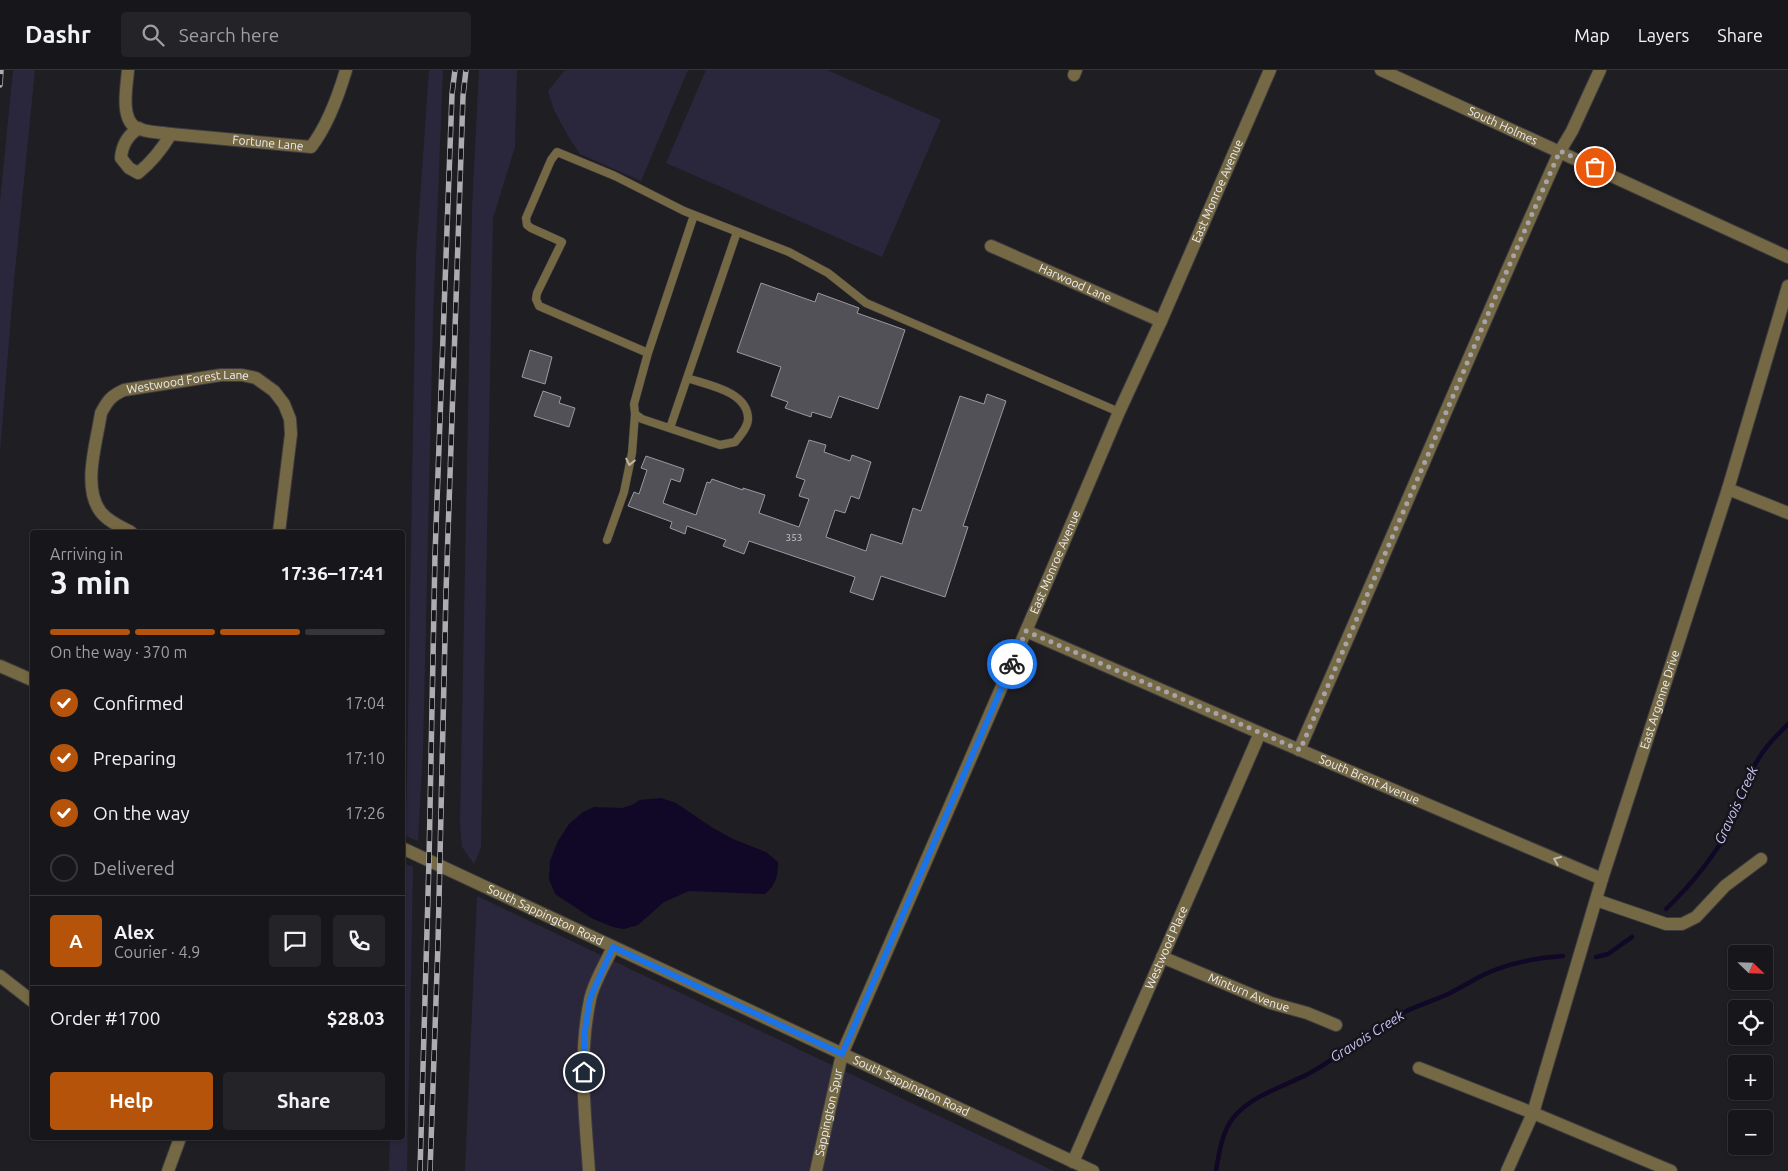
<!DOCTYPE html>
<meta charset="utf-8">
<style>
:root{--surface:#17161a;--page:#242327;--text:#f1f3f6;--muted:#9e9fa2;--line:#363539;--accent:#b45309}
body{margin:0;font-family:Ubuntu,sans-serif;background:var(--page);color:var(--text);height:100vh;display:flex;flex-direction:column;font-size:19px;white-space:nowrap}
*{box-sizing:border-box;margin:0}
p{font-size:16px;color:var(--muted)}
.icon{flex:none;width:28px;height:28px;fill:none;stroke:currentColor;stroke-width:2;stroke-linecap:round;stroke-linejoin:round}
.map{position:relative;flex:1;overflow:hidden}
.panel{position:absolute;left:30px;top:460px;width:375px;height:610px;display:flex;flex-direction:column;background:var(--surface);border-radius:5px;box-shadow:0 1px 4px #0004,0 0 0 1px var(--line)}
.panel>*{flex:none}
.needle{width:32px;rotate:113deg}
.controls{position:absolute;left:1728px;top:875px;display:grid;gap:10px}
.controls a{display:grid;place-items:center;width:45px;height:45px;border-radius:5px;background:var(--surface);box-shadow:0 1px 4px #0004,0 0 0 1px var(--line);font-size:25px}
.pin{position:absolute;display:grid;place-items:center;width:42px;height:42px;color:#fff;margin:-21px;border:2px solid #fff;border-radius:50%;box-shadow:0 1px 5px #0007}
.courier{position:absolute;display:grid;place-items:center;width:50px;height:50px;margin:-25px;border:4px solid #1a73e8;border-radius:50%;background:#fff;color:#222;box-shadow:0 1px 6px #0007}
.headline em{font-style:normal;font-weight:700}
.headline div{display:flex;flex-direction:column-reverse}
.headline{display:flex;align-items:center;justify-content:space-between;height:85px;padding:0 20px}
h1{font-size:32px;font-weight:700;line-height:38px}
.bar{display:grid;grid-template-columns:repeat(4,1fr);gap:8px 5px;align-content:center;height:60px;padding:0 20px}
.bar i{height:6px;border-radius:4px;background:var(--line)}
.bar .active{background:var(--accent)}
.bar p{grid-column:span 4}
.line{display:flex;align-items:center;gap:12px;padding:0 20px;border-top:1px solid var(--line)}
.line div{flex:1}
.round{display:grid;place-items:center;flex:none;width:52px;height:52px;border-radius:5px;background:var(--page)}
ol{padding:0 20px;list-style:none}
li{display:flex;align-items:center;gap:15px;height:55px}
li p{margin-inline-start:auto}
li .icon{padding:5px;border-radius:50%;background:var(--accent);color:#fff;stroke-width:4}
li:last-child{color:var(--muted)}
li i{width:28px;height:28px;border:2px solid var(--line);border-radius:50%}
.cta{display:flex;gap:10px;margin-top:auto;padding:10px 20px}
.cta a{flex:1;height:58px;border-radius:5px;background:var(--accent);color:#fff;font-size:20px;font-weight:700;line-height:58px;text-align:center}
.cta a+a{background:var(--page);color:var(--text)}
header{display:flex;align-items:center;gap:30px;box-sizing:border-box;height:70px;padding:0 25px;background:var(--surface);border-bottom:1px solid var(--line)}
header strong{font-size:24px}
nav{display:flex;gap:28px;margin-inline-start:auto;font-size:18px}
.search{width:350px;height:45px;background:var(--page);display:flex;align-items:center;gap:12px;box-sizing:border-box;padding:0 18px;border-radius:5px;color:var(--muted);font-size:19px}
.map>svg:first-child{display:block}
.green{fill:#2a273c}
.water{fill:#100826}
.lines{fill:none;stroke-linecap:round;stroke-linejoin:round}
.stream{stroke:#100826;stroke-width:4.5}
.building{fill:#525157;stroke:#9a99a0}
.service-casing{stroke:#3c3b40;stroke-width:9}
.minor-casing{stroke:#3c3b40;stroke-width:14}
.tertiary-casing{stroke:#3c3b40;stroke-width:14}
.service{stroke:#756844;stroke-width:8}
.minor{stroke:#756844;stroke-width:12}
.tertiary{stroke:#756844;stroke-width:12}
.rail-casing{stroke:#adadb1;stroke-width:5.5}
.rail{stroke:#15151a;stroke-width:4;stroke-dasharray:11;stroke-linecap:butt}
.oneway{stroke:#bdb8ab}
.done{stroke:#a5a5a8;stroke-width:5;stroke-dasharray:0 9}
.route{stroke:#1a73e8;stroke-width:6}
.labels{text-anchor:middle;stroke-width:5;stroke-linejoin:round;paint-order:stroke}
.number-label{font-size:10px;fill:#c6c6ca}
.street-label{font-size:12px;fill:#ededf0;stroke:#15151a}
.water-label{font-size:14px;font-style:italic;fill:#cac3f7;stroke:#15151a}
</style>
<header>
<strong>Dashr</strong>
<div class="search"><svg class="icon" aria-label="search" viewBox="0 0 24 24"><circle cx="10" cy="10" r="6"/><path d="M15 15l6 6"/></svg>Search here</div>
<nav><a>Map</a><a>Layers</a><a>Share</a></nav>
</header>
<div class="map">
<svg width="1788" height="1101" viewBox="0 0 1788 1101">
<rect width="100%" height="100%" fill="#1f1e23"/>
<path class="green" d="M13 0H35L13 221 0 382V132Z
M429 0H443L433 251 423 680 418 771 406 766 416 186Z
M479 0H517L515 77 493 148 481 778 474 794 462 777 460 754 472 139Z
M565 0H688L641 111 580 84 568 66 554 40 548 21Z
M706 0H827L941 50 882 187 666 93Z
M403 793 413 797 407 1101H389L390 1068H402Z
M477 826 1054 1101H465Z"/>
<path class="water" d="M661 728 676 733 713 758 733 769 766 782 778 792C778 806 776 815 765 824L689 821 664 832 638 855 624 859 613 857 593 849 555 824 549 809 550 791 558 771 569 754 583 742 594 737 622 738 632 735 640 730Z"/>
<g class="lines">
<path class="stream" d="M1666 839C1692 814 1715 785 1732 754 1742 734 1746 712 1756 693 1764 678 1776 666 1788 654
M1596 887 1608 884 1632 867
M1216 1101C1219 1083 1222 1062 1233 1048 1252 1025 1283 1017 1308 1004 1339 987 1367 964 1397 946 1412 937 1430 932 1446 925 1458 919 1470 912 1483 905 1508 893 1535 888 1563 886"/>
</g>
<path class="building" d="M761 213 815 232 818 223 859 238 857 243 905 260 878 339 839 326 831 348 812 342 811 347 785 338 788 332 771 326 781 297 737 282Z
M530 280 552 287 545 314 522 307Z
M543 321 561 327 559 333 575 338 569 357 534 346Z
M987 324 1006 331 963 456 968 457 945 527 881 506 873 530 850 522 855 507 749 471 744 484 723 476 726 470 687 456 685 464 670 458 672 452 628 436 634 422 639 424 647 400 641 398 646 386 684 399 680 412 671 409 663 433 696 445 707 412 710 413 712 409 743 420V418L765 425 759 443 799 457 809 429 799 426 805 410 796 407 809 370 826 375 824 382 850 391 852 385 871 392 859 429 851 426 845 443 835 440 826 467 866 481 871 464 902 474 913 438 921 441 960 326 984 334Z"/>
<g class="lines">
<g class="service-casing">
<path id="service" d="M737 162 687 308C707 315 748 321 748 349 748 357 740 366 735 372L720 375 642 349 635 344 634 334 648 283 539 236 536 229 537 223 562 172 531 158 527 155 526 148 551 90 557 82 615 106 684 141 789 182 828 203 866 233 1119 342
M648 283 694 145
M670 358 687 308
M607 470 624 422 632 383 635 344"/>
</g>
<g class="minor-casing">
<g id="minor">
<path id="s1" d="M128 0C127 15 120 47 135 57 145 63 160 62 171 64L311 77C328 55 338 27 346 0"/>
<path id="s2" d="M1381 0 1788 187"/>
<path d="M1074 5 1076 0"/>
<path d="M139 58C128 65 122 74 121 88L129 98 138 103C152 92 162 79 171 64"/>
<path id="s3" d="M991 176 1161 251"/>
<path d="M1728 419 1788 443"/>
<path id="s4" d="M131 462C121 457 107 451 100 441 82 416 97 371 101 343 108 330 111 326 124 320L221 305H242L256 308 274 321 284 334 290 349 291 364 279 462"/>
<path id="s5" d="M1026 561 1260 663 1602 809"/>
<path d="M1299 680C1387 480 1471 280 1560 81L1572 61 1600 0"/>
<path d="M1596 830 1666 854H1682L1696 847 1725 816 1761 789"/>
<path id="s6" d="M1162 887 1271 933 1307 943 1336 955"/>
<path d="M0 906 32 931"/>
<path d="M1419 998 1533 1043"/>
<path id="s7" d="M1073 1092 1260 663"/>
<path d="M168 1101 180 1068"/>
<path d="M589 1101C585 1044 578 986 590 930 593 913 606 893 613 877"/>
<path id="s8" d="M816 1101 842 984 1026 561 1119 342 1161 251 1270 0"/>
</g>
</g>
<g class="tertiary-casing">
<g id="tertiary">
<path d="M0 596 32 610"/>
<path id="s9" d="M402 778 1093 1101"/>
<path d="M1533 1043 1671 1101"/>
<path id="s10" d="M1507 1101 1533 1043 1602 809 1728 419 1788 216"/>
</g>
</g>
<use href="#service" class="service"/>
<use href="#minor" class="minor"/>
<use href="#tertiary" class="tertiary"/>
<g class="rail-casing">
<path id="rail" d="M0 15 1 0
M420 1101 429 791 435 485 452 24 455 0
M430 1101 438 874 446 522 463 26 466 0"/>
</g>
<use href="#rail" class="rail"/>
</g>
<defs><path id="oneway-chevron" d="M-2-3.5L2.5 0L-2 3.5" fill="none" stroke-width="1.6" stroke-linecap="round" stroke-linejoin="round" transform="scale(1.25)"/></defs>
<g class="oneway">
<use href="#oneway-chevron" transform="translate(630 392) rotate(102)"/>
<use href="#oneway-chevron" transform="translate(1557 790) rotate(-157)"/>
</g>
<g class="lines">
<path class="done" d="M1012 594 1026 561 1300 680 1430 380 1494 230 1560 81 1595 97"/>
<path class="route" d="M584 1002V966L590 928 613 877 842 984 1012 594"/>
</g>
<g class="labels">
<g class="number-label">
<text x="794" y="471">353</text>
</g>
<g class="street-label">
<text dy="4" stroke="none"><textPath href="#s2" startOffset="134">South Holmes</textPath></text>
<text dy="4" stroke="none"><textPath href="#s1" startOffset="194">Fortune Lane</textPath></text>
<text dy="4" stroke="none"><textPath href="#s8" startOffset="1061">East Monroe Avenue</textPath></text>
<text dy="4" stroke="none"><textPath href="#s3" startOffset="92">Harwood Lane</textPath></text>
<text dy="4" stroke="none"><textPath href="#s4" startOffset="236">Westwood Forest Lane</textPath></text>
<text dy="4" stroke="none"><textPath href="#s8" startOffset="656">East Monroe Avenue</textPath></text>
<text dy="4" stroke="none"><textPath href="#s10" startOffset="496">East Argonne Drive</textPath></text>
<text dy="4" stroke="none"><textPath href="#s5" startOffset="374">South Brent Avenue</textPath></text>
<text dy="4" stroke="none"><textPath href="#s9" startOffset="158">South Sappington Road</textPath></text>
<text dy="4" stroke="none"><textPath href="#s7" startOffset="234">Westwood Place</textPath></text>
<text dy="4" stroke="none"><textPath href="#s6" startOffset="94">Minturn Avenue</textPath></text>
<text dy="4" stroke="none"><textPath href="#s9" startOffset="562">South Sappington Road</textPath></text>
<text dy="4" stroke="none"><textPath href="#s8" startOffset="60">Sappington Spur</textPath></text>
</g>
<g class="water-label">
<text transform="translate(1736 735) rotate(-65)" y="5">Gravois Creek</text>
<text transform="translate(1367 966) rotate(-32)" y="5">Gravois Creek</text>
</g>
</g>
</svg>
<div class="controls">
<a><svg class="needle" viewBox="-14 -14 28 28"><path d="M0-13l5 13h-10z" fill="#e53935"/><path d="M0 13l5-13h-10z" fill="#9e9fa2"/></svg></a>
<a><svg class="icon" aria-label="locate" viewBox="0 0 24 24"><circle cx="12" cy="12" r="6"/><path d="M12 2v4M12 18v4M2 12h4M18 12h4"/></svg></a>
<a>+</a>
<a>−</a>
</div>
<div class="pin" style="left:1595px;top:97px;background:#ea580c"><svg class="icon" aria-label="bag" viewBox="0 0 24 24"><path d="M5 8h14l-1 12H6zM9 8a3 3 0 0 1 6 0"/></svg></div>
<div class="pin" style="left:584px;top:1002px;background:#1f2937"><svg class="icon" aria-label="home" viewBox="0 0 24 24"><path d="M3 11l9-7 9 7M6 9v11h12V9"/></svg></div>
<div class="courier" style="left:1012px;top:594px"><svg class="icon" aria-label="bike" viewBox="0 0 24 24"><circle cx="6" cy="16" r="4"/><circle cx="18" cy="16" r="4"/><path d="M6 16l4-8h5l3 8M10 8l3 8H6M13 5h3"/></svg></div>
<section class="panel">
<div class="headline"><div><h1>3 min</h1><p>Arriving in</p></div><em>17:36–17:41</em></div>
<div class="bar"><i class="active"></i><i class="active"></i><i class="active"></i><i></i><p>On the way · 370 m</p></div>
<ol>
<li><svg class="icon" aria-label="check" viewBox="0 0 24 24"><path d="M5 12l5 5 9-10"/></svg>Confirmed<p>17:04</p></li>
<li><svg class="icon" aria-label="check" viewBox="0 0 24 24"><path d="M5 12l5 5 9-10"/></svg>Preparing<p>17:10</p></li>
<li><svg class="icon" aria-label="check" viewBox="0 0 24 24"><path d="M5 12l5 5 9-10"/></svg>On the way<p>17:26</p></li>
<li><i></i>Delivered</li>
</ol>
<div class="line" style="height:90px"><b class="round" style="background:var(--accent);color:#fff">A</b><div><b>Alex</b><p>Courier · 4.9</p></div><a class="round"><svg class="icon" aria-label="chat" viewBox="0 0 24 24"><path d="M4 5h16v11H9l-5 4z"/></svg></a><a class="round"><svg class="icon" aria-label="phone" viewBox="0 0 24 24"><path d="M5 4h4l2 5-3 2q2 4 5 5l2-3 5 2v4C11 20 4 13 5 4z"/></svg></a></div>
<div class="line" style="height:65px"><div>Order #1700</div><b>$28.03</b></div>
<div class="cta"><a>Help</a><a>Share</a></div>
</section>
</div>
